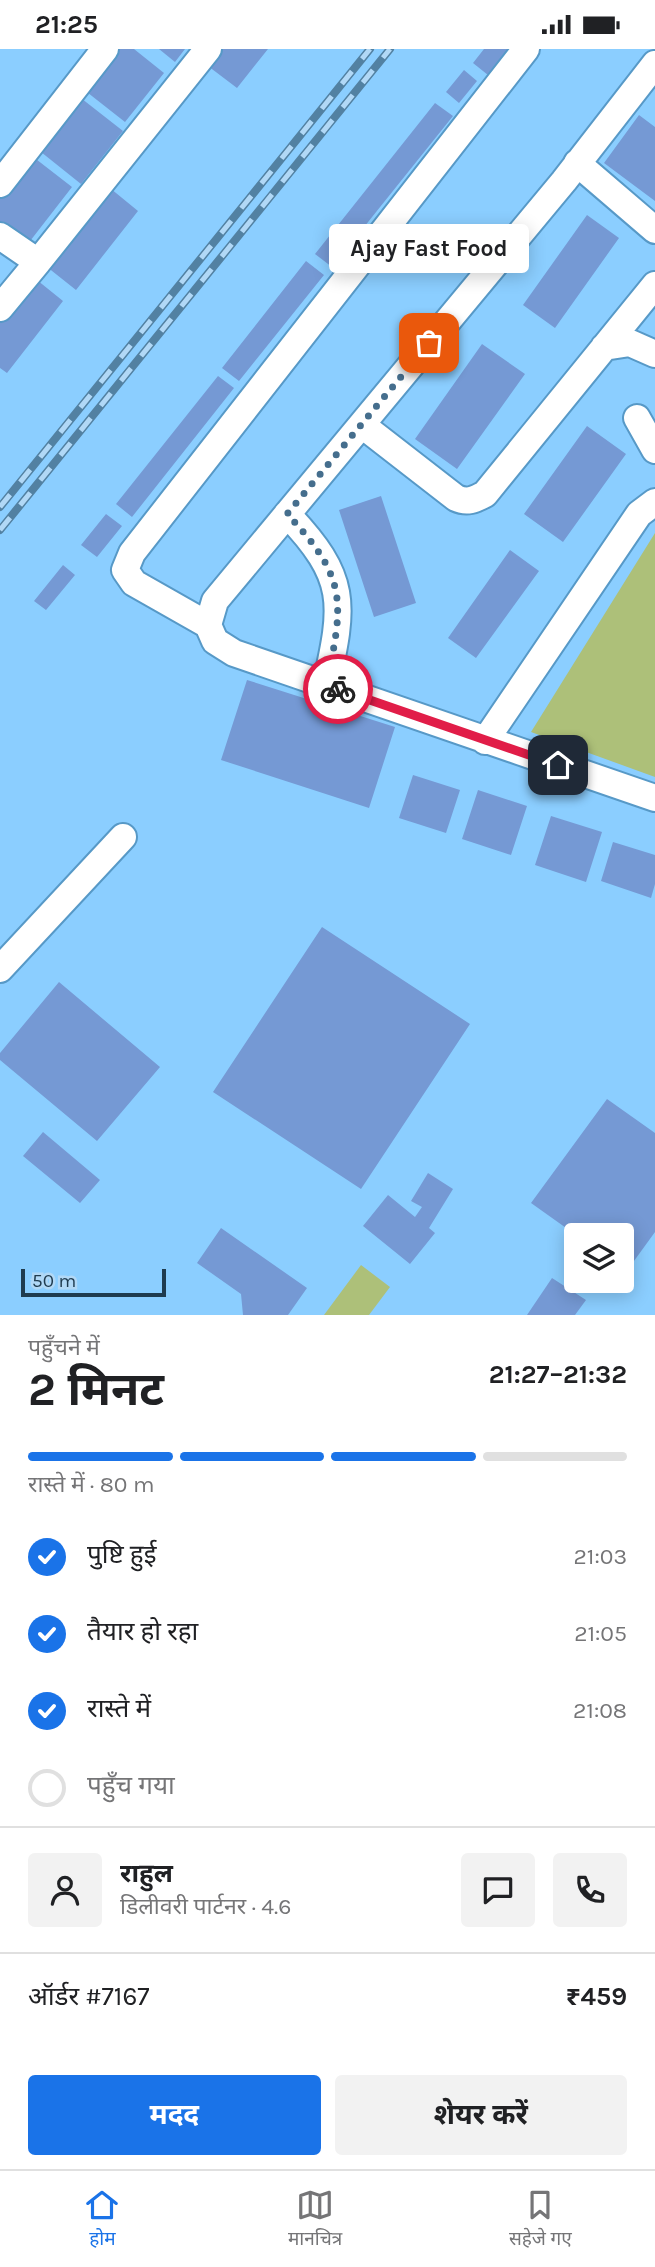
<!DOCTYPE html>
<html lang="hi">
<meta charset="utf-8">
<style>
:root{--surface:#fff;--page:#f2f2f2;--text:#202124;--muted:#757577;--line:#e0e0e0;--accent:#1a73e8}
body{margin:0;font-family:Karla,"Noto Sans Devanagari",sans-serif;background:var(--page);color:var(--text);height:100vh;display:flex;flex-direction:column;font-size:26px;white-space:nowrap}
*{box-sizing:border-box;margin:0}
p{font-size:23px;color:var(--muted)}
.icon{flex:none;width:38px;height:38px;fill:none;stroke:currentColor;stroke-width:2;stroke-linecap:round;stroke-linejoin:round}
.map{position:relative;height:1266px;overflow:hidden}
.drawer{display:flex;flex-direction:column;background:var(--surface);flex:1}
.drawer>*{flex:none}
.controls{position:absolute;left:564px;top:1174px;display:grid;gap:14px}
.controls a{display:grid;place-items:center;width:70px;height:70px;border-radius:7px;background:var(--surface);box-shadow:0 4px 18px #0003;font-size:35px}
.scale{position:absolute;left:21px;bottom:18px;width:145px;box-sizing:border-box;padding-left:7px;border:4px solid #1f3b4f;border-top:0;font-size:19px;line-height:24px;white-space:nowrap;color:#1f3b4f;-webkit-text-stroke:5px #b1d8f6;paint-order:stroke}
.pin{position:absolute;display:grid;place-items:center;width:60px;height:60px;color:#fff;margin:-30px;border-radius:14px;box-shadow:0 4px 10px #0006}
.courier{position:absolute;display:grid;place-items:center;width:70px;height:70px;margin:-35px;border:5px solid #e11d48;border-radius:50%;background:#fff;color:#222;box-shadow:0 2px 9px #0007}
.bubble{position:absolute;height:49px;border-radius:7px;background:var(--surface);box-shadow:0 4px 18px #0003;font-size:23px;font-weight:700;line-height:49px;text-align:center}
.headline em{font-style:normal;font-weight:700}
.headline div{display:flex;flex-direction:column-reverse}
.headline{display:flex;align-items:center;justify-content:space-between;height:119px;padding:0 28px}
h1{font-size:46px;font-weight:700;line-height:52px}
.bar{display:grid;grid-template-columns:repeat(4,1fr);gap:10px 7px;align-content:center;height:84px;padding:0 28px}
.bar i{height:9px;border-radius:5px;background:var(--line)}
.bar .current{background:var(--accent)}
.bar p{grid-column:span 4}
.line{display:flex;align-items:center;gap:18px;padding:0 28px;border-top:2px solid var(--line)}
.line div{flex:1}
.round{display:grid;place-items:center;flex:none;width:74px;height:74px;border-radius:7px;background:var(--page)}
ol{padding:0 28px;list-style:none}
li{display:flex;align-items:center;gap:21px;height:77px}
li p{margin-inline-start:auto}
li .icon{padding:7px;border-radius:50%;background:var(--accent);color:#fff;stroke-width:4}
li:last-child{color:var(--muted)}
li i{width:38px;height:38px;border:4px solid var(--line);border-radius:50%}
.primary-button{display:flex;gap:14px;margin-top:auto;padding:14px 28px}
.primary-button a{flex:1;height:80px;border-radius:7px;background:var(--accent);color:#fff;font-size:28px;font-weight:700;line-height:80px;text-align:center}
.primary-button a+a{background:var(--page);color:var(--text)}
.status{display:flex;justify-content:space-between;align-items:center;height:49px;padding:0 35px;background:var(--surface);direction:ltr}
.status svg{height:19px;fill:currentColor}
.tab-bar{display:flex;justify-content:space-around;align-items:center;height:98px;border-top:2px solid var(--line);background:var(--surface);font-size:19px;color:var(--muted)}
.tab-bar a{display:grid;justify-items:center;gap:4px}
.tab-bar .current{color:var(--accent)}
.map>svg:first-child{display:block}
.green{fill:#adc079}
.building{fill:#7599d4}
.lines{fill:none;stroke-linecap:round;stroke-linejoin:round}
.minor-casing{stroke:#5799c7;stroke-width:30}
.minor{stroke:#fff;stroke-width:26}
.rail-casing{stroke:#5281a2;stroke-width:8}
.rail{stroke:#b1d8f6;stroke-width:5;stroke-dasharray:16;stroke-linecap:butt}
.done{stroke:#456e8d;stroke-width:7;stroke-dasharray:0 12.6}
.route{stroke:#e11d48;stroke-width:9}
</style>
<div class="status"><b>21:25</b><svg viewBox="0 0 49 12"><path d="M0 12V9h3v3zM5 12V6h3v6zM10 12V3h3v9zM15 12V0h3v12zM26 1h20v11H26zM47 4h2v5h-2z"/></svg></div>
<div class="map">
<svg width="655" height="1266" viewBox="0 0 655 1266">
<rect width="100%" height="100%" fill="#8bceff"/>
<path class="green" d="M655 484V728L531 683Z
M361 1216 390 1238 369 1266H324Z"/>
<path class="building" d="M115 0H134L164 24 125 73 83 40Z
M159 0H185L175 13Z
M215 0H268L237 39 204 14Z
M484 0H508L488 26 473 14Z
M464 21 477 32 459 54 446 43Z
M77 46 123 82 81 135 36 99Z
M435 54 453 67 332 218 315 205Z
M639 66 655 78V152L604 114Z
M32 107 72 138 27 196 0 175V147Z
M105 135 138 162 76 241 42 214Z
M587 166 619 189 555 279 523 256Z
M306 212 324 226 239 332 222 319Z
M32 227 63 252 7 324 0 319V268Z
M482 295 525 325 457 420 415 390Z
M218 327 234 339 132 468 116 455Z
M587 377 626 405 563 493 524 465Z
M381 447 416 554 374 568 339 461Z
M106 465 122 477 97 508 81 496Z
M510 501 539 522 476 609 448 589Z
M63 516 75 526 46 561 34 552Z
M247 631 395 678 369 759 221 711Z
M413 726 460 741 446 784 399 769Z
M478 741 527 757 511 806 462 790Z
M551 767 602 783 586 833 535 816Z
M613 793 655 806V835L651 849 601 832Z
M322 878 470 975 361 1140 213 1043Z
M59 933 160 1018 97 1092 0 1011V1004Z
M607 1050 655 1084V1183L626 1223 621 1219V1186H576L531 1154Z
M43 1083 100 1131 80 1154 23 1107Z
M428 1124 453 1140 429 1179 435 1184 410 1215 363 1177 388 1146 415 1168 422 1158 411 1152Z
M221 1179 307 1239 288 1266H243L241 1245 197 1214Z
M552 1229 586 1251 575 1266H527Z"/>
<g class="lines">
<g class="minor-casing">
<path id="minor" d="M655 15 564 132 215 552 208 576 215 592 234 604 655 749
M577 114 655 181
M0 135 105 0
M0 187 38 213 208 0
M0 259 38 213
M604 298 630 294 655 305
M637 369 655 401
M362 376 456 449C467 454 474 451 485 445L655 236
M287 465C348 529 344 554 326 636
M208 576 134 534 125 521 132 504 526 0
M485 692 639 465 655 453
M0 920 123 788"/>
</g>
<use href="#minor" class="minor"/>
<g class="rail-casing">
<path id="rail" d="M0 458 370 0
M0 481 390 0"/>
</g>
<use href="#rail" class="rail"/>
</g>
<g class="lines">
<path class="done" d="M338 640 326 636C344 554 348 529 287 465L429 294"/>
<path class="route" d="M338 640 558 716"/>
</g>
</svg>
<div class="controls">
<a><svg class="icon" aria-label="layers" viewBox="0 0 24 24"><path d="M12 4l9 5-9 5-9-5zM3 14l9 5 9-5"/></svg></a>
</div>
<div class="scale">50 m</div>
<div class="pin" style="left:429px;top:294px;background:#ea580c"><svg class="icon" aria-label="bag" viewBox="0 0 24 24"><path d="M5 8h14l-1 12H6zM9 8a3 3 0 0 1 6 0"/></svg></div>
<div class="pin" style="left:558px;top:716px;background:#1f2937"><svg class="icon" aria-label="home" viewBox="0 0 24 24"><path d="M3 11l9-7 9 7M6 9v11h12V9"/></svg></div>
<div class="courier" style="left:338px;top:640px"><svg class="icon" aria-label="bike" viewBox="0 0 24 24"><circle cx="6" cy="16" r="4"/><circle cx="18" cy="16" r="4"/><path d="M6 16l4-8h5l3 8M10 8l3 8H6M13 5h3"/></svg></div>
<div class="bubble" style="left:329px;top:175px;width:200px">Ajay Fast Food</div>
</div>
<section class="drawer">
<div class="headline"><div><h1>2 मिनट</h1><p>पहुँचने में</p></div><em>21:27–21:32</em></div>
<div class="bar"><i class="current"></i><i class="current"></i><i class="current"></i><i></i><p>रास्ते में · 80 m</p></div>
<ol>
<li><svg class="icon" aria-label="check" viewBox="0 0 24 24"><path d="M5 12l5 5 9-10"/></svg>पुष्टि हुई<p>21:03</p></li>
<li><svg class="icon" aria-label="check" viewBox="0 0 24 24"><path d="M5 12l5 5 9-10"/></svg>तैयार हो रहा<p>21:05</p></li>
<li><svg class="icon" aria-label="check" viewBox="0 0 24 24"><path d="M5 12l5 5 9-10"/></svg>रास्ते में<p>21:08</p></li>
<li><i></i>पहुँच गया</li>
</ol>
<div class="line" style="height:126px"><a class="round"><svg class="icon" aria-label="person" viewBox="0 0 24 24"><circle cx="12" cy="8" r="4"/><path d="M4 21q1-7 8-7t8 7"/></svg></a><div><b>राहुल</b><p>डिलीवरी पार्टनर · 4.6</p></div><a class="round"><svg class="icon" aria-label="chat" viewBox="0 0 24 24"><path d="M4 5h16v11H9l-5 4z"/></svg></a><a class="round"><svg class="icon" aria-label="phone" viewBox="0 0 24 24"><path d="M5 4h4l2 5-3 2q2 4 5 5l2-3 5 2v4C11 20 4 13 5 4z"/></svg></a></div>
<div class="line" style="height:91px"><div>ऑर्डर #7167</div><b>₹459</b></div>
<div class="primary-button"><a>मदद</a><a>शेयर करें</a></div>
</section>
<nav class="tab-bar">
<a class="current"><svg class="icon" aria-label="home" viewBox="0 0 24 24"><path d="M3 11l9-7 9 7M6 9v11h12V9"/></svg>होम</a>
<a><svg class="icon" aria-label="map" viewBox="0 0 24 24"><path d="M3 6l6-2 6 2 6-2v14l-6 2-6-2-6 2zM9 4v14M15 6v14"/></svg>मानचित्र</a>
<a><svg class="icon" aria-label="saved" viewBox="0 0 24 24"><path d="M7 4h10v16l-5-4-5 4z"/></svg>सहेजे गए</a>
</nav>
